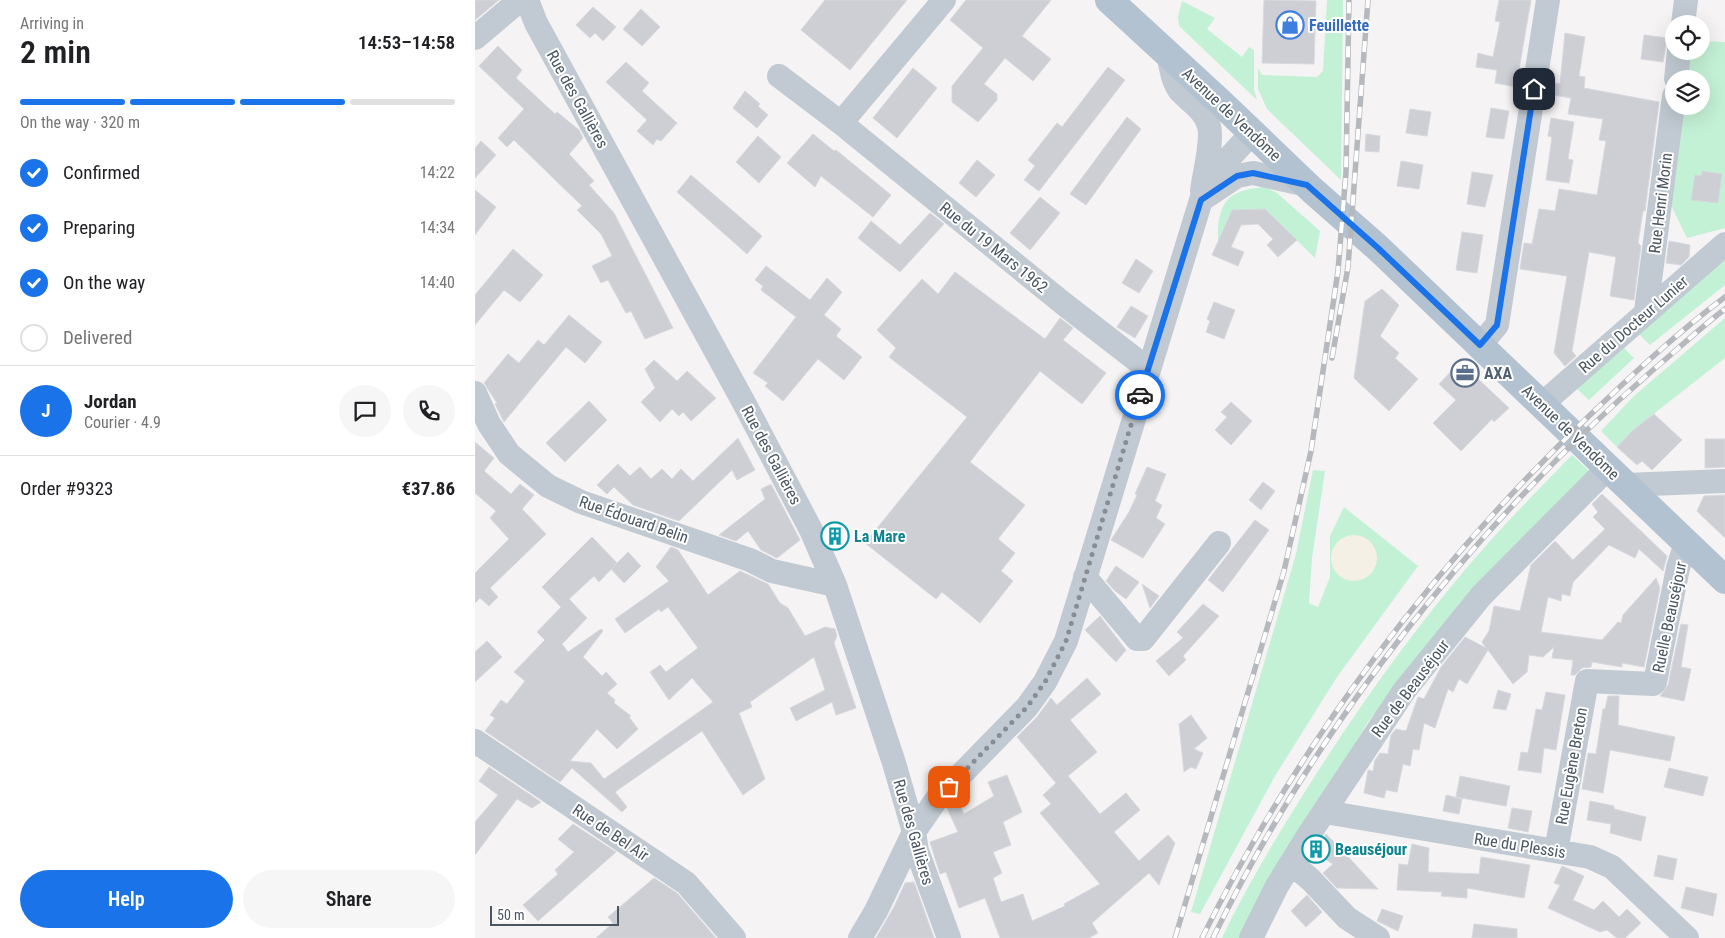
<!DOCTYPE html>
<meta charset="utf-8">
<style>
:root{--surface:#fff;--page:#f6f6f6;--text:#202124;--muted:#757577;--line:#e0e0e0;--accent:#1a73e8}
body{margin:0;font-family:"Roboto Condensed",sans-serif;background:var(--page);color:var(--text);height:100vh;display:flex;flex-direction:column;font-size:19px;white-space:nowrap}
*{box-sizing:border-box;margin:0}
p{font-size:16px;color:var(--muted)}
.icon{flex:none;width:28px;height:28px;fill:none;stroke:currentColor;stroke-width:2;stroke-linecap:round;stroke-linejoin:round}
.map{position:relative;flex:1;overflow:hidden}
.panel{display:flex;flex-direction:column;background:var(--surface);width:475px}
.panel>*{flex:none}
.controls{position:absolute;left:1190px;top:15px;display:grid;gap:10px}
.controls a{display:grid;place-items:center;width:45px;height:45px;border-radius:50%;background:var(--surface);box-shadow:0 5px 20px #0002;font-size:25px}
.scale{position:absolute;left:15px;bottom:12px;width:129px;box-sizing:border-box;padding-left:5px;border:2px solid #4a5661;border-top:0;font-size:14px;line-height:18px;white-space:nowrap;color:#4a5661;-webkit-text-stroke:4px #fff;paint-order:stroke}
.pin{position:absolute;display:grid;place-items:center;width:42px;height:42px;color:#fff;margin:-21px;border-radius:10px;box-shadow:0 2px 8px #0006}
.courier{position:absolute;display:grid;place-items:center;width:50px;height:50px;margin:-25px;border:4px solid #1a73e8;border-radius:50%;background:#fff;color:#222;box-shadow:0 1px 6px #0007}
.summary em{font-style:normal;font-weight:600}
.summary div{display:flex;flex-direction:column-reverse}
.summary{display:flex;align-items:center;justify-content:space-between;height:85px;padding:0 20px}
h1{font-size:32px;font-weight:600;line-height:38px}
.bar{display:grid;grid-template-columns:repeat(4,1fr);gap:8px 5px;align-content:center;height:60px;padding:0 20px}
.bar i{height:6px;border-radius:4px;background:var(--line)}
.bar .selected{background:var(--accent)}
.bar p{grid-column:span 4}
.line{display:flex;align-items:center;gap:12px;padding:0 20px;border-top:1px solid var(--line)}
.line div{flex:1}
.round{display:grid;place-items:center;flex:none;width:52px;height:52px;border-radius:26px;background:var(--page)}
ol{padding:0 20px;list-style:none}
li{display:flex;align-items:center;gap:15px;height:55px}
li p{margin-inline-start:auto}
li .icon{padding:5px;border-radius:50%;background:var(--accent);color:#fff;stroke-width:4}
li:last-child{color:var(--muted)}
li i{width:28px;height:28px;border:2px solid var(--line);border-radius:50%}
.button{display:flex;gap:10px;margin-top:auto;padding:10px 20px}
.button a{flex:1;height:58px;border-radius:30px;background:var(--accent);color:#fff;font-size:20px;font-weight:600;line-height:58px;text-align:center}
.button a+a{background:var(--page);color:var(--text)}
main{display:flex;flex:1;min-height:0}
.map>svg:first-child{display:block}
.green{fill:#c3f1d5}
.sand{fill:#f5f0e5}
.building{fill:#cdcfd5;stroke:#d7d9de}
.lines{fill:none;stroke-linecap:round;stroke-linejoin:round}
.minor{stroke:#c1cad2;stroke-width:24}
.major{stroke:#b3c2d1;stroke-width:28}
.rail-casing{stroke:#b5b8bd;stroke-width:5.5}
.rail{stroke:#fff;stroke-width:4;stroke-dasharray:11;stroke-linecap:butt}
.done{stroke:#868d94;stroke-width:5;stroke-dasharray:0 9}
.route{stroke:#1a73e8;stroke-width:6}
.labels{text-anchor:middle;stroke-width:4;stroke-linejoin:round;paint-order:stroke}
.shop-label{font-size:16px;font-weight:bold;fill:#366cbe;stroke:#fff;text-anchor:start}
.street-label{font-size:16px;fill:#4a5661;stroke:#fff}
.service-label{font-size:16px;font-weight:bold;fill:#4e5e75;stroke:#fff;text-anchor:start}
.culture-label{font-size:16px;font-weight:bold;fill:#0d838f;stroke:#fff;text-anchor:start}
</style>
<main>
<section class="panel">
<div class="summary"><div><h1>2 min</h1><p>Arriving in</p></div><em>14:53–14:58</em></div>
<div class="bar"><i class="selected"></i><i class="selected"></i><i class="selected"></i><i></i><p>On the way · 320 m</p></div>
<ol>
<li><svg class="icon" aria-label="check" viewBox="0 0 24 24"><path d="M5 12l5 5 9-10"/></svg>Confirmed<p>14:22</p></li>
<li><svg class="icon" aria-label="check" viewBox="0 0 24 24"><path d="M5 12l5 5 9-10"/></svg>Preparing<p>14:34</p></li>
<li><svg class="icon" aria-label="check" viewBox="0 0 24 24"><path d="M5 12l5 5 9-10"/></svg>On the way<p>14:40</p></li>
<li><i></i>Delivered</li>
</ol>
<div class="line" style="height:90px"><b class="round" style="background:var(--accent);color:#fff">J</b><div><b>Jordan</b><p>Courier · 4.9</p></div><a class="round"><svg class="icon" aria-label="chat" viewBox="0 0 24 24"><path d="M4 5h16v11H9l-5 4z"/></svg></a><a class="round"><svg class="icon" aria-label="phone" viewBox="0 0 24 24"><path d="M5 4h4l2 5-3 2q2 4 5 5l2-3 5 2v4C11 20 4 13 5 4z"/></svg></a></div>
<div class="line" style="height:65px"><div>Order #9323</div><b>€37.86</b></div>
<div class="button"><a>Help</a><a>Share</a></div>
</section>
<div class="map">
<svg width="1250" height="938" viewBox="0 0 1250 938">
<rect width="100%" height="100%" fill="#f5f3f3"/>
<path class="green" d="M852 0H868V4L866 180 792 109 783 89V68L787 75 842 77 848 71Z
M707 1 740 18 732 29 767 57 774 47 779 50V89L782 100 704 26 703 17Z
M1226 41 1250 42V228L1212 238 1191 195 1202 106H1226V79H1206L1209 51H1226Z
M790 187 802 193 845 231 840 258 790 209 757 210 743 241C742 203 752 190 790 187Z
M1250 256V285L1175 345 1161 331Z
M1250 318V358L1158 430 1142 447 1126 431 1159 396Z
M1146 345 1159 358 1114 400 1101 388Z
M1097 455 1115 472 978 618 892 723 766 938H747C771 887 801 838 831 790 886 703 947 617 1016 540 1042 511 1070 483 1097 455Z
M838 470 850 471 837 558 834 603 843 607 855 577V536L869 507 943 566 862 677 800 776 725 914 716 912 821 554Z"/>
<path class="sand" d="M856 558a23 23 0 1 1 46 0a23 23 0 1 1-46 0Z"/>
<path class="building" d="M0 0H24L0 20Z
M350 0H432L375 70 326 30Z
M491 0H576L547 36 576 59 558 81 530 58 509 84 522 94V100L503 122 477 102V86L508 48 475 20Z
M789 0 841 1 839 64 787 63Z
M1024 0H1056L1041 87 1020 83 1022 70 1001 67 1003 53 1018 57 1025 22 1020 21Z
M118 7 141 27 128 41 120 33 115 38 101 25Z
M166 9 185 27 167 46 148 29Z
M1090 33 1110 37 1104 76 1110 77 1109 88 1184 102 1170 211H1168L1163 243 1166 246 1159 300 1135 296 1141 257 1114 252 1097 351 1101 356 1090 366 1079 353 1092 276 1045 269 1049 243 1057 244 1064 209 1080 211 1084 189 1122 195 1131 141 1124 140 1128 119 1093 114 1096 98 1072 94 1074 82 1085 84Z
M1169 35 1192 38 1188 62 1166 59Z
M23 46 47 70 41 78 80 114 82 112 104 130 108 138 94 154 119 181 114 185 139 213 198 328 170 339 156 311 151 313 133 280 126 283 117 266 137 256 126 234 102 210 107 206 39 140 32 147 23 138 49 109 4 66Z
M151 62 174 83 167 91 202 123 186 141 182 139 178 145 162 131 172 120 131 82Z
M633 67 650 80 564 191 549 180 560 166 553 160 582 123 587 127Z
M438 68 462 88 422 138 398 118Z
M270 91 285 104 283 106 293 115 282 128 258 108Z
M1016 108 1034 111 1029 139 1011 137Z
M935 109 956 112 952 136 931 133Z
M652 117 666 129 611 205 595 194Z
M1076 118 1099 122 1093 159 1098 160 1094 183 1071 180 1077 137 1073 136Z
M338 134 359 151 361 150 416 195 398 217 346 176 340 187 312 163Z
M891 134 905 136 904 152 890 151Z
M283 136 306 157 284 183 261 162Z
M6 141 21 155 0 178V148Z
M502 160 520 175 501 197 484 183Z
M926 161 948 165 944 189 922 186Z
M1227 171 1247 174 1243 203 1216 200 1220 175 1226 176Z
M997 172 1018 175 1010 207 992 204Z
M216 175 287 236 272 254 202 192Z
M0 190 21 207 0 235Z
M565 197 585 213 555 250 535 233Z
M790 209 822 240 803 257 792 245 798 239 783 224 766 225 756 247 769 252 763 266 737 255 757 210Z
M455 213 469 224 425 272 383 238 396 221 425 245Z
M987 232 1008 235 1002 273 981 270Z
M1194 241 1215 245 1214 257 1206 265 1191 263Z
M38 249 68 275 45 302 29 290 0 325V295Z
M661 259 678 271 664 293 647 283Z
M291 266 335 300 352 278 367 292 349 315 366 329 361 336 387 357 369 380 343 359 308 401 290 386 293 383 278 373 321 317 286 290 288 286 280 280Z
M480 272 570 339 585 318 598 328 588 340 631 373 607 404 565 371 495 462 550 505 523 539 540 553 526 571 538 581 505 623 467 592 461 599 390 543 492 417 414 357 421 348 402 330 447 279 463 294Z
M907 289 924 305 905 336 924 353 920 358 943 379 914 411 879 378 890 301Z
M739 302 760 310 749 339 731 332 735 321 732 319Z
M656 306 673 316 660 338 642 327Z
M94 315 127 342 110 363 91 347 29 422 20 404 22 403 9 383 33 354 44 363 63 340 69 345Z
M179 360 202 381 212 371 241 398 216 421 208 412 204 416 197 409 185 422 166 402 180 388 170 369Z
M985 362 1034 408 1019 422 1017 419 986 451 958 423 981 400 964 384Z
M114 401 132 420 90 462 71 443Z
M756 402 777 421 756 445 740 430 752 417 746 412Z
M1179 414 1207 440 1177 470 1167 461 1162 465 1142 447 1158 430Z
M263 438 280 470 262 480 257 470 204 521 158 505 139 487 132 494 122 485 143 464 155 476 165 467 176 479 187 469 197 479 206 469 218 481Z
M1230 439H1250V467L1230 468Z
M0 442 19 458 9 471 36 494 45 484 59 495 47 509 71 534 15 588 23 597 14 606 5 598 0 603V573L34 539 15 518 21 511 0 493Z
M672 467 691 474 680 501 687 505 681 518 690 524 668 558 636 540 654 512 662 495 660 494Z
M788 482 800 491 786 510 774 500Z
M296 484 325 540 302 558 286 550 273 531 261 541 244 535 290 499 286 489Z
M1127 494 1192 556 1188 571 1164 549 1160 558 1134 545 1098 582 1095 596 1087 594 1086 601 1073 597 1066 632 1127 640 1143 622 1146 623 1148 615 1181 578 1185 588 1169 667 1147 663V667L1117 662 1116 667 1107 668 1100 675H1096L1098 660 1077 658 1079 647 1068 657 1054 655 1052 672 1038 684 1013 650 992 684 984 679 978 692 973 689 960 728 949 723 944 750 938 749 935 766 928 764 922 792 911 790 909 798 889 793 893 770 898 771 900 760 905 753 913 754 916 735 921 729 931 731 943 697 949 699 966 667 990 637 1011 648 1007 642 1014 631 1019 606 1045 611 1056 565 1080 541 1098 560 1130 529 1118 517 1123 512 1117 504Z
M1250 495V538L1222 511 1229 496Z
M780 520 794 530 748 592 733 580Z
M117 537 142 563 124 582 119 576 94 599 112 618 87 644 93 652 126 629 128 631 108 657 127 676 131 672 142 684 132 693 140 700 139 703 156 716 154 717 163 729 142 749 122 729 95 761 116 763 129 779 238 702 217 678 194 700 175 672 185 665 191 672 223 648 193 607 186 612 184 609 150 633 140 619 194 581 181 567 196 547 203 550 233 595 265 571 293 584 305 603 313 608 330 636 350 627 360 629 362 636 359 643 381 708 361 715 357 702 321 721 315 708 350 690 339 657 275 702 277 707 264 713 290 779 268 795 227 731 140 792 152 807 147 812 97 768 85 782 10 731 20 718 15 715 26 700 32 704 50 681 39 672 70 640 62 632 88 605 86 607 67 587Z
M153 552 166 566 149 583 136 569Z
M641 566 664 582 651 599 640 591 631 581Z
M667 584 684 596 675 608Z
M728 604 744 616 708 656 711 660 694 676 681 661 708 638 702 632Z
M625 616 651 650 641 662 610 630Z
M1206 624 1213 625 1206 667 1216 669 1209 701 1185 696 1193 685Z
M12 641 27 657 0 682V652Z
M612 678 626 694 595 720 622 752 593 776 625 814 651 793 665 810 639 832 664 861 693 835 700 843 684 885 674 873 617 923 623 933 614 938H525L510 898 484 908 471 872 465 874 455 842 483 832 472 808 482 799 489 814 519 796 513 782 532 775 547 812 528 822 536 845 518 852 527 873 518 878 526 902 548 894 557 921 590 906 589 904 625 884 565 813 576 804 568 795 581 783 542 737 562 717 576 698 582 705Z
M1023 690 1036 694 1031 710 1018 708Z
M1071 692 1090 695 1081 750 1069 748 1066 773 1043 770 1046 752 1053 753 1061 709 1067 710Z
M1133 696H1144L1143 725 1200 737 1195 761 1135 750 1128 793 1107 789 1113 753 1121 754 1128 709H1130Z
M716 715 732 738 719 749 728 753 721 769 716 767 709 772 704 724Z
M14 767 66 802 57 808 42 799 0 855V822L23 795 4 781Z
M1194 768 1233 777 1228 796 1189 787Z
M985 776 1035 786 1031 806 981 797Z
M971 795 987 799 984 814 968 811Z
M1115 801 1139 806V809L1171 817 1166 841 1135 833 1136 824 1112 820Z
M1037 808 1057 811 1053 832 1033 828Z
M98 824 141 852 63 921 48 905 83 874 80 870 99 852 83 839Z
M851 834 866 849 903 889 862 888 848 873 858 864 839 852Z
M937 844 954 848 953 872 1004 874 1006 857 1055 865 1049 898 992 888V898L966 896 967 892 922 890 924 864 933 865Z
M1183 855 1202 859 1198 880 1179 876Z
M1087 866 1109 876 1098 900 1119 910 1128 901 1144 917 1152 909 1166 923 1150 938H1142L1132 930 1125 932 1073 908 1085 885 1079 883Z
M179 878 202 893 241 938H121L138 923 133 917Z
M439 882 459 938H401L420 905 430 883Z
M1211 887 1242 894 1238 916 1206 908Z
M832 895 847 912 831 927 816 911Z
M907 909 928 916 923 931 902 921Z
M999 924 1042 929V938H997Z"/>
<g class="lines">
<path class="minor" d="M52 0 61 23 268 401 336 530 360 585 419 763 439 832 442 851 474 938
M469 0 366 123 589 304 673 369
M1208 24 1211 0
M0 38 45 0
M693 54C696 66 697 81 705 91 715 102 730 110 734 126 738 142 729 173 727 191
M304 76 366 123
M1201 79 1204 51
M729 198 762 176 778 173 832 185
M1171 311 1199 96
M1005 345 1022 325 1073 0
M0 393 14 424 34 454 73 486 106 502 275 560 297 571 360 585
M1067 404 1250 244
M1151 485 1250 481
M610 577 662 639H668L744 543
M0 741 211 883 259 938
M850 812 1115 857 1137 867 1212 938
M1081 851 1112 681 1178 684 1180 682 1203 568 1211 543
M816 863 836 880 872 918 903 938
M385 938 401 911 439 832 461 800 552 707 570 682 591 641 726 200 741 172 777 133
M776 938 802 886 831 839 929 691 1006 596 1133 468"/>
<path class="major" d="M634 0 745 102 837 190 903 248 1250 580"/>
<g class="rail-casing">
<path id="rail" d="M857 358 873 267 893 0
M700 938 809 571 836 451 863 271 871 172 874 0
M727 938C824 743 957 566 1114 416 1158 374 1202 333 1250 297
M738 938C841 726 1000 524 1178 370 1202 350 1225 328 1250 309"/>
</g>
<use href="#rail" class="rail"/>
</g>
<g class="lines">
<path class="done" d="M474 787 552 707 570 682 591 641 665 395"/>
<path class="route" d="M665 395 726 200 762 176 778 173 832 185 903 248 1005 345 1022 325 1059 89"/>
</g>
<defs>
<g id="shop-ring" transform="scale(1.4375)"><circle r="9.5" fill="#fff" stroke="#3f7fe0" stroke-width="1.5"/><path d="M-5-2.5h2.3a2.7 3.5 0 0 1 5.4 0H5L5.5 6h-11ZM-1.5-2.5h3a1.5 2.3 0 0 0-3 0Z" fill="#3f7fe0"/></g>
<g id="office-ring" transform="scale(1.4375)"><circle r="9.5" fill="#fff" stroke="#5c6f8a" stroke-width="1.5"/><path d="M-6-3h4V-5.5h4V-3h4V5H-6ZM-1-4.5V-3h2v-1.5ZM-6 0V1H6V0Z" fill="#5c6f8a"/></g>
<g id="building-ring" transform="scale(1.4375)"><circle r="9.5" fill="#fff" stroke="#0f9aa8" stroke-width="1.5"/><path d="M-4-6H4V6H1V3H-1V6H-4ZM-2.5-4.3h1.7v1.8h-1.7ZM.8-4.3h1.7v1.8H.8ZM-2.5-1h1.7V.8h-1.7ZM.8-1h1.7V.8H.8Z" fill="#0f9aa8"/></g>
</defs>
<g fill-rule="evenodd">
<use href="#shop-ring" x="815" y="25"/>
<use href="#office-ring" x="990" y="373"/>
<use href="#building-ring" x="360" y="536"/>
<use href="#building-ring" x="841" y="849"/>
</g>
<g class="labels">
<g class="shop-label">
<text x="834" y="31">Feuillette</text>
</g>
<g class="street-label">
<text transform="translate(103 99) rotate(61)" y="6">Rue des Gallières</text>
<text transform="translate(757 114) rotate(43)" y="6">Avenue de Vendôme</text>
<text transform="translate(1185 203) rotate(-83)" y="6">Rue Henri Morin</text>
<text transform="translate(519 247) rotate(39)" y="6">Rue du 19 Mars 1962</text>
<text transform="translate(1158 324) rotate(-41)" y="6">Rue du Docteur Lunier</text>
<text transform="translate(1096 432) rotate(44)" y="6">Avenue de Vendôme</text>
<text transform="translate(297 455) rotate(62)" y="6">Rue des Gallières</text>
<text transform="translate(159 519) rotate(19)" y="6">Rue Édouard Belin</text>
<text transform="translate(1194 617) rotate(-78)" y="6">Ruelle Beauséjour</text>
<text transform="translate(935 688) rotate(-53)" y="6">Rue de Beauséjour</text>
<text transform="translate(1096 766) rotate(-80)" y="6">Rue Eugène Breton</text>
<text transform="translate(136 832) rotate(34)" y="6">Rue de Bel Air</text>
<text transform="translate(439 832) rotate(74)" y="6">Rue des Gallières</text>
<text transform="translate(1045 845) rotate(9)" y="6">Rue du Plessis</text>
</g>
<g class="service-label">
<text x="1009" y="379">AXA</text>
</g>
<g class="culture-label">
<text x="379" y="542">La Mare</text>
<text x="860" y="855">Beauséjour</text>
</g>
</g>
</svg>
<div class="controls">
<a><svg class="icon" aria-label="locate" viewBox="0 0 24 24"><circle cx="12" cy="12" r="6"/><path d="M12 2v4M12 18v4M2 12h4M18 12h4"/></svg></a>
<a><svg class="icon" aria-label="layers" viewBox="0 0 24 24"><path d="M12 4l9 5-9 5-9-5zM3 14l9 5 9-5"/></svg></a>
</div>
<div class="scale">50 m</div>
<div class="pin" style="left:474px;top:787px;background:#ea580c"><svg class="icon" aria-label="bag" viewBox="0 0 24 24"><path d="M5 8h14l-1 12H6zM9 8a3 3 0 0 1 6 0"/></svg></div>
<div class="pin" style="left:1059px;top:89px;background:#1f2937"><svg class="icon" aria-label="home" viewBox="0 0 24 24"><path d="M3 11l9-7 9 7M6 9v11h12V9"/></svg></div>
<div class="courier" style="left:665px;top:395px"><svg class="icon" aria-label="car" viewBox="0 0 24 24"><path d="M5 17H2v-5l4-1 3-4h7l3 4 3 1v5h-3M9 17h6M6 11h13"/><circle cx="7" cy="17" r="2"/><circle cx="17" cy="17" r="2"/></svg></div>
</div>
</main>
